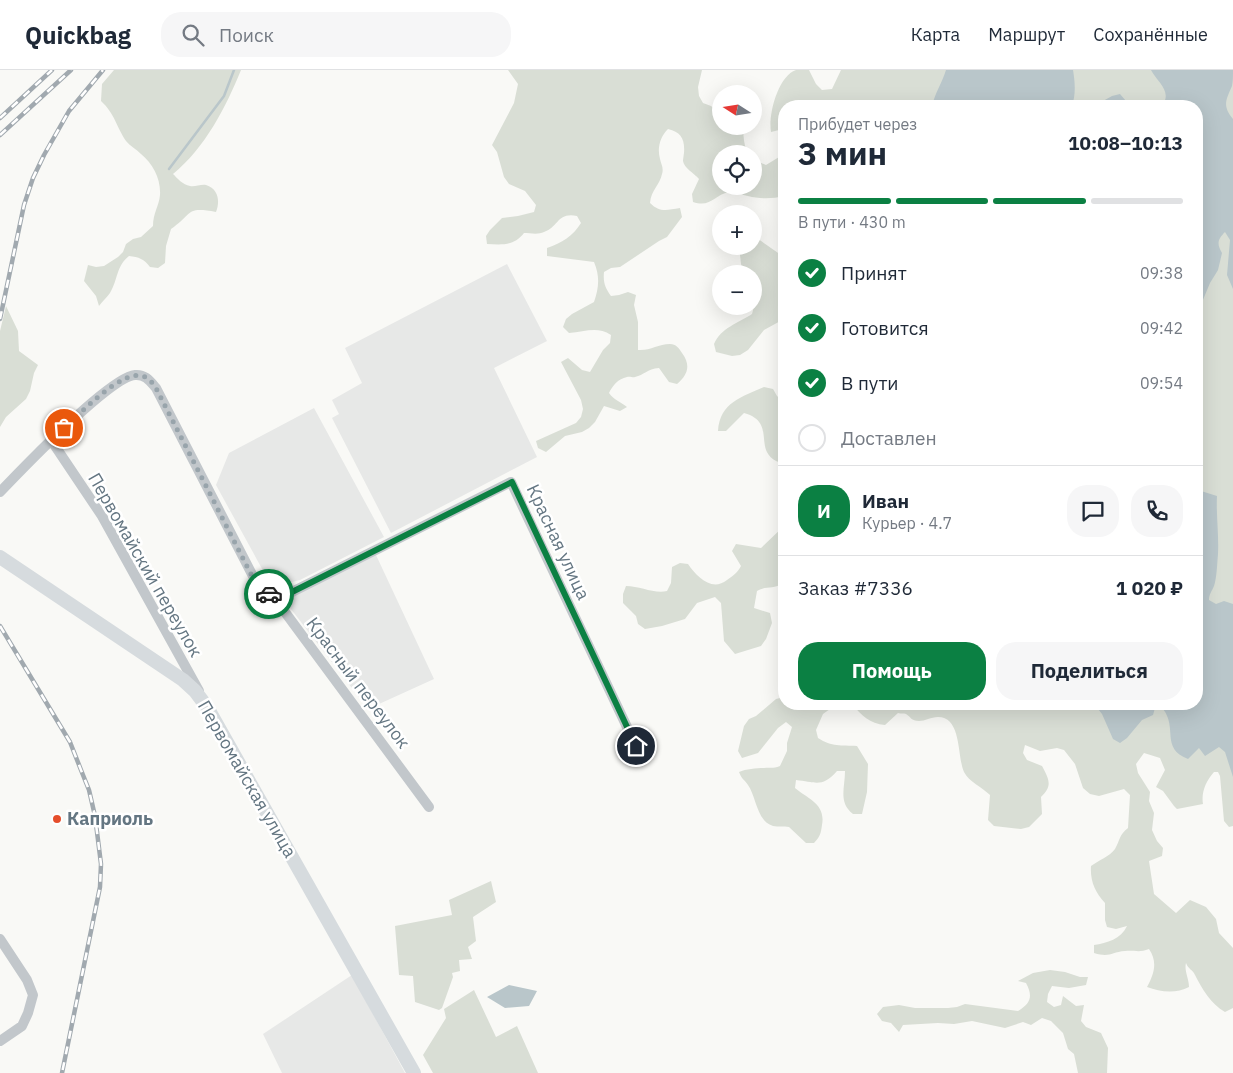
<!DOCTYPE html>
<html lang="ru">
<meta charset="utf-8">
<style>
:root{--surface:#fff;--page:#f6f6f7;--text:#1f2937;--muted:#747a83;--line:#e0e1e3;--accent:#0b8043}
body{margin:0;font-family:"IBM Plex Sans",sans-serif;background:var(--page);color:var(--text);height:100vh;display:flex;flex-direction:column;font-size:19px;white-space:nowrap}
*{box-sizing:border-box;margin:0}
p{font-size:16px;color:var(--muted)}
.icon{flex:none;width:28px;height:28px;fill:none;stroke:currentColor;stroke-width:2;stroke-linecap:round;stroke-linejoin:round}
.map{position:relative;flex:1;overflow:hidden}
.details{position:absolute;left:778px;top:30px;width:425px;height:610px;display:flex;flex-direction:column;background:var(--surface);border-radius:20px;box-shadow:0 5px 20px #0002}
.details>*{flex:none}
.needle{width:32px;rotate:282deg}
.fabs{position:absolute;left:712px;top:15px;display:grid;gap:10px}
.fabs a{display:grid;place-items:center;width:50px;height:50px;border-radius:50%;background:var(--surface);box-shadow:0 5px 20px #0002;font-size:25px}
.pin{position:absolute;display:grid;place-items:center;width:42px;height:42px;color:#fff;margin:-21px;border:2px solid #fff;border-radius:50%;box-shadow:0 1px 5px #0007}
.courier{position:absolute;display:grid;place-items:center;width:50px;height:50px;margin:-25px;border:4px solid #0b8043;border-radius:50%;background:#fff;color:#222;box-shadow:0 1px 6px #0007}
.overview em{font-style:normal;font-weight:800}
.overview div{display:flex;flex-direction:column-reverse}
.overview{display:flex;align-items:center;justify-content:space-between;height:85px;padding:0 20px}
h1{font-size:32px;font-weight:800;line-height:38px}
.bar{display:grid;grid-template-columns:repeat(4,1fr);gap:8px 5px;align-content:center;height:60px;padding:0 20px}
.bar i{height:6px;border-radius:4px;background:var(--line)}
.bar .current{background:var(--accent)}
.bar p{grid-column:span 4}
.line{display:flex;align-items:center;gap:12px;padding:0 20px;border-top:1px solid var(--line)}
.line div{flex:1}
.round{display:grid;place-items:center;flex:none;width:52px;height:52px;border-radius:20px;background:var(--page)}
ol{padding:0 20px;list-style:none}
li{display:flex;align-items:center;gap:15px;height:55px}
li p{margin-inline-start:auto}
li .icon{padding:5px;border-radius:50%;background:var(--accent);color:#fff;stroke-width:4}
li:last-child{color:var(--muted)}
li i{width:28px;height:28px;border:2px solid var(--line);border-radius:50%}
.cta{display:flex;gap:10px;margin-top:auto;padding:10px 20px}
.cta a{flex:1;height:58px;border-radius:20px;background:var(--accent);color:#fff;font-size:20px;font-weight:800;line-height:58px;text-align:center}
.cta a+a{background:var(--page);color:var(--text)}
header{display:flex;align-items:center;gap:30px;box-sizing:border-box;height:70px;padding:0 25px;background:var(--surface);border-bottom:1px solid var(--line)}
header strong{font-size:24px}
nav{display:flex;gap:28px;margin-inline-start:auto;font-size:18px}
.search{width:350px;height:45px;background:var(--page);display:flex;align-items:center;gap:12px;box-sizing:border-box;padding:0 18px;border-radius:20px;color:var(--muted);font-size:19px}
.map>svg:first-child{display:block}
.built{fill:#e7e8e7}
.green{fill:#d9ded5}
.water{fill:#b9c6ca}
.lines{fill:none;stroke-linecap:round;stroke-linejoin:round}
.stream{stroke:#b9c6ca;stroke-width:2.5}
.street{stroke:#c2c7cb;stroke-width:10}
.secondary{stroke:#d6dbde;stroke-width:14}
.rail-casing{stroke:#a1a9af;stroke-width:4.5}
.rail{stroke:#fff;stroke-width:2.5;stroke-dasharray:8;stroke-linecap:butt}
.done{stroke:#98a4ab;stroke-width:5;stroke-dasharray:0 9}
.route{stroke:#0b8043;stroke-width:6}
.poi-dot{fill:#e54e2b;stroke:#fff;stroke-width:2}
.labels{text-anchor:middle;stroke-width:5;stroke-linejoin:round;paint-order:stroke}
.street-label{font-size:18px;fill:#647682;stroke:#fff}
.poi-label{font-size:18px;font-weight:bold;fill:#647682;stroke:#fff;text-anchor:start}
</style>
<header>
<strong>Quickbag</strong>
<div class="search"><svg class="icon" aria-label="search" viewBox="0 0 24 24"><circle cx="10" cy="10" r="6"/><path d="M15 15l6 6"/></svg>Поиск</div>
<nav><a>Карта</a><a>Маршрут</a><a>Сохранённые</a></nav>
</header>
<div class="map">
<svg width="1233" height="1003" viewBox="0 0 1233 1003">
<rect width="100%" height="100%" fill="#f9f9f6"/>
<path class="built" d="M507 194 547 271 494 298 537 387 391 463 332 348 339 344 332 330 362 313 345 278Z
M314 338 384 467 300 510 272 517 216 415 229 383Z
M376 485 434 609 368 639 284 530Z
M352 905 405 1003H282L263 964Z"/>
<path class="green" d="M114 0H241C226 37 205 78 173 104 177 108 183 115 190 116 195 117 201 114 206 115 219 119 220 132 216 142 185 136 193 144 171 159L166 176 165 193 158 198 150 197C144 189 139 187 129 186 116 196 118 210 110 223 107 227 102 232 99 236L96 226 84 211 88 195 96 197 104 196 118 187 123 182 126 174 133 169 141 167 153 156C153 143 159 136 160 125 161 109 153 94 141 84 136 79 130 76 126 71 116 56 115 44 101 31L102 14Z
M508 0H702L698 17 699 26 703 33 711 36 721 44V56H741C746 66 741 76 751 84H721V116H754V87L759 92 766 95 784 84V126C772 129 760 129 748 126 741 125 737 121 729 122 714 125 711 138 693 132L692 124 699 109C694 103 684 98 683 91 683 90 684 83 684 83 685 69 681 62 668 59 660 67 657 78 660 89 661 94 664 98 662 104 660 115 651 120 650 133 660 143 667 140 680 138L682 147 667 167 659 171 620 197 611 198 604 202C603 212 605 218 611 226L619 225 628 222 636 225 634 235 638 252V280C650 281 658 274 670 274 676 274 679 278 682 283 691 295 688 305 677 314L669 312 659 298C647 299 644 305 635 307 633 308 630 306 627 307 618 309 613 315 609 323 614 330 621 332 627 337L620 341 604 336 595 352 589 358 582 362 565 366 546 382 538 378 536 371 576 353 581 347 583 339 581 330 561 292 568 288 582 300 590 302 603 280 610 273 611 265C597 256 585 262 569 263L563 257 566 249 572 244 594 232C599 218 600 206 594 192L547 186V178C562 173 573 166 581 153L577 146C557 142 559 157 544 162 538 165 530 163 524 163 514 176 502 175 487 174L486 166 490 160 502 148 518 146 534 142 536 135 525 121 509 114 504 107 497 82 492 75 514 33 518 14Z
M796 0H809L816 14 822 20 832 19 841 0H1233V756L1229 757 1224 751 1220 706 1218 702H1214C1206 711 1201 722 1203 734L1177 739 1174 736 1163 721 1156 717 1165 700 1160 688 1144 683 1136 694 1138 703 1150 722 1149 731 1154 743 1152 760 1157 771 1163 778 1162 786 1149 791 1154 824 1176 843 1190 830 1206 837 1216 849 1219 863 1233 878V938L1225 942C1211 934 1202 919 1195 905 1193 900 1188 899 1186 893 1184 901 1189 908 1189 917 1176 924 1160 922 1147 917 1154 904 1158 892 1149 879 1139 883 1135 880 1125 881 1111 882 1110 888 1094 883V875C1107 873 1121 869 1127 856L1116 859 1107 857 1105 850V833C1095 822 1090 811 1091 796 1099 790 1109 787 1115 779 1120 770 1119 765 1128 758L1130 725 1124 719 1099 726 1090 724 1083 718 1075 694 1064 680 1057 678 1040 681 1025 675 1023 683 1027 690 1042 696C1049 709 1053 716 1041 727L1042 744 1029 757 1021 759 994 756 988 750 990 725C982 717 969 712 964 702 957 687 962 647 938 647 931 647 925 651 919 651 911 651 911 647 906 644 904 643 901 644 898 643L885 655C870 654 861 645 852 634H1196V36H804L796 30 784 36 779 60 771 62C768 45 778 6 796 0Z
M754 166 781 185 784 184V249L764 260 748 280 740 285 732 286 716 282 714 274C721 258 738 253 752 244L757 225 754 221V204H744L741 194 739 176H754Z
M6 236 18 261 19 281 38 295 34 303 30 321 26 329 6 347 0 357V261Z
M764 317 773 319 777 326 784 332V394C748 384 780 353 744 343L726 361H718C720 332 742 327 764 317Z
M784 456V513C772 520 768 515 757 521L754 538 770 543 772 553 766 569 761 576 735 584 724 571 721 533 715 527 697 533 685 549 662 556 645 559 638 554 636 546 623 533V524L626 516C640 516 654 524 667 521L671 513 672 497 680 493 688 494C697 507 712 522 727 510 734 505 737 503 741 496L732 481 736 474 761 478Z
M784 627V634H837L823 644 816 660 818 668C832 677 841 675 857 676L868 694 867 722 862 744H853C838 732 845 718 845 701H837C822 718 816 712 796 710L795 718C808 729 826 734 822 755 821 763 820 767 814 773H806L789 757C784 756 778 757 773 756 757 752 756 726 748 715 744 709 742 710 739 702 746 699 756 698 764 698 771 697 772 699 780 696L787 681V673L792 657 786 652 778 658 758 683 742 688 738 681 744 656 749 649 756 646 776 629Z
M491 811 496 832 473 847 476 871 468 877 472 889 459 890 460 901 452 903 453 907 442 938 439 940 415 932 413 906 399 905 395 856 452 845 449 830Z
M1050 900 1065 902 1080 907H1088L1086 915 1069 918 1052 916 1048 924 1047 932 1054 937 1061 935 1063 926 1076 936 1084 935 1081 951 1086 957 1101 963 1108 978 1107 1003H1078L1074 984 1068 979 1063 963 1051 951 1042 948 1031 955 1023 952 1005 958 972 951 954 954 938 953 903 955 899 962 891 953 882 951 877 944 883 937 899 935 915 938H948L957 937 965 934 1018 941C1031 933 1033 926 1026 913L1018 911 1033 903Z
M474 920 496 967 517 956 538 1003H433L423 985 446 948 444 939Z"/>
<path class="water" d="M946 0H1073C1075 12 1076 24 1072 36H932C935 23 942 13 946 0Z
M1151 0H1233C1233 5 1233 12 1232 16 1226 30 1222 36 1233 49V219L1227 205 1230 170 1225 162C1217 170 1217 174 1222 183L1218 200 1210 213 1200 237 1196 241V36H1162C1173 21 1157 12 1151 0Z
M1120 24 1126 31 1127 36H1094L1112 26Z
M1196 411 1201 421 1217 426C1216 445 1219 465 1218 484 1217 494 1217 507 1214 516 1212 521 1209 524 1209 530L1216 534 1224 531 1233 534V707L1225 682 1219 677 1205 686 1199 678 1188 689C1160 678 1178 658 1163 639L1155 638 1153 645 1142 650 1127 668 1120 673 1113 669 1102 644 1094 634H1196Z
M509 915 537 921 529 936 505 938 487 927Z"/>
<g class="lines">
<path class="stream" d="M169 99 224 26 234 0"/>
<path class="street" d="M51 370 102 446 199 621
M0 422C21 400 110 307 135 305 145 304 150 311 156 318L257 514 276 530 429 737
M276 530 511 412 636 676
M0 869 27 910 33 925 28 943 22 956 0 971"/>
<path class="secondary" d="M0 487 183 610 195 621 207 637 414 1003"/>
<g class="rail-casing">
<path id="rail" d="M0 48 52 0
M0 65 71 0
M0 249 24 135 33 108 44 85 69 41 103 0
M0 556 70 672 81 700 89 720 95 746 101 794 100 817 62 1003"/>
</g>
<use href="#rail" class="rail"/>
</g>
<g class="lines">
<path class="done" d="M64 358C79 345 124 296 145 307 150 309 153 314 156 318L256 514 269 524"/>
<path class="route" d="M269 524 276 530 512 412 636 676"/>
</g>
<circle class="poi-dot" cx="57" cy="749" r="5"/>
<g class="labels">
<g class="street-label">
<text transform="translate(558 472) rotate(65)" y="6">Красная улица</text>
<text transform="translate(145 495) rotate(60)" y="6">Первомайский переулок</text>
<text transform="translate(358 613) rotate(53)" y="6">Красный переулок</text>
<text transform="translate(247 709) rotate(60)" y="6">Первомайская улица</text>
</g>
<g class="poi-label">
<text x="67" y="755">Каприоль</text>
</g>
</g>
</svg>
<div class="fabs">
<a><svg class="needle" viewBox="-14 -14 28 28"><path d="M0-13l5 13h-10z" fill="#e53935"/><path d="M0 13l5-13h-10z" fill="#747a83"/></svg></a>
<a><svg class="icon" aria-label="locate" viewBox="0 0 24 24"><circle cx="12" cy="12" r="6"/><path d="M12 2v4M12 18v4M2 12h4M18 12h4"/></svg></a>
<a>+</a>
<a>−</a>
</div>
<div class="pin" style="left:64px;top:358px;background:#ea580c"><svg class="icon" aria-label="bag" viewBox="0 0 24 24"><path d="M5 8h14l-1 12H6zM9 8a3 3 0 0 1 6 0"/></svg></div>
<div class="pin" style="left:636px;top:676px;background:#1f2937"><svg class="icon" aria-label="home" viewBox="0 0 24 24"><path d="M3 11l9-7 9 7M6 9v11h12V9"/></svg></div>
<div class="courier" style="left:269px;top:524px"><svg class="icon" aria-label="car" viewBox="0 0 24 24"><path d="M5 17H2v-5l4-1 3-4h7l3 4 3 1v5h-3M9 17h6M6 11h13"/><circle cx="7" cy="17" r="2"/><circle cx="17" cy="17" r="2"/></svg></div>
<section class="details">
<div class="overview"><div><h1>3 мин</h1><p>Прибудет через</p></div><em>10:08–10:13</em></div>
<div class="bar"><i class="current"></i><i class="current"></i><i class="current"></i><i></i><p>В пути · 430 m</p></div>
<ol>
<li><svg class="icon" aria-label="check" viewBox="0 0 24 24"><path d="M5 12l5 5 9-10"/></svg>Принят<p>09:38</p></li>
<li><svg class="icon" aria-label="check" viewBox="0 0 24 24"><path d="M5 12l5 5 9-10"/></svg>Готовится<p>09:42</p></li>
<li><svg class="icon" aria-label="check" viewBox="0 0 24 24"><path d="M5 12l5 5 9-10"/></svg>В пути<p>09:54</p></li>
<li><i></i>Доставлен</li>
</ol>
<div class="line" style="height:90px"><b class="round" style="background:var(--accent);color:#fff">И</b><div><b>Иван</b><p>Курьер · 4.7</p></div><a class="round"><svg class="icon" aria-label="chat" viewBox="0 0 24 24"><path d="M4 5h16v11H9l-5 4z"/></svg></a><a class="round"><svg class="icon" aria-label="phone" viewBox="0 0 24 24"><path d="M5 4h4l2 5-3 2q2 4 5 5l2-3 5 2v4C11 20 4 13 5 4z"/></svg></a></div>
<div class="line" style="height:65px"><div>Заказ #7336</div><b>1 020 ₽</b></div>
<div class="cta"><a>Помощь</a><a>Поделиться</a></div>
</section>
</div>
